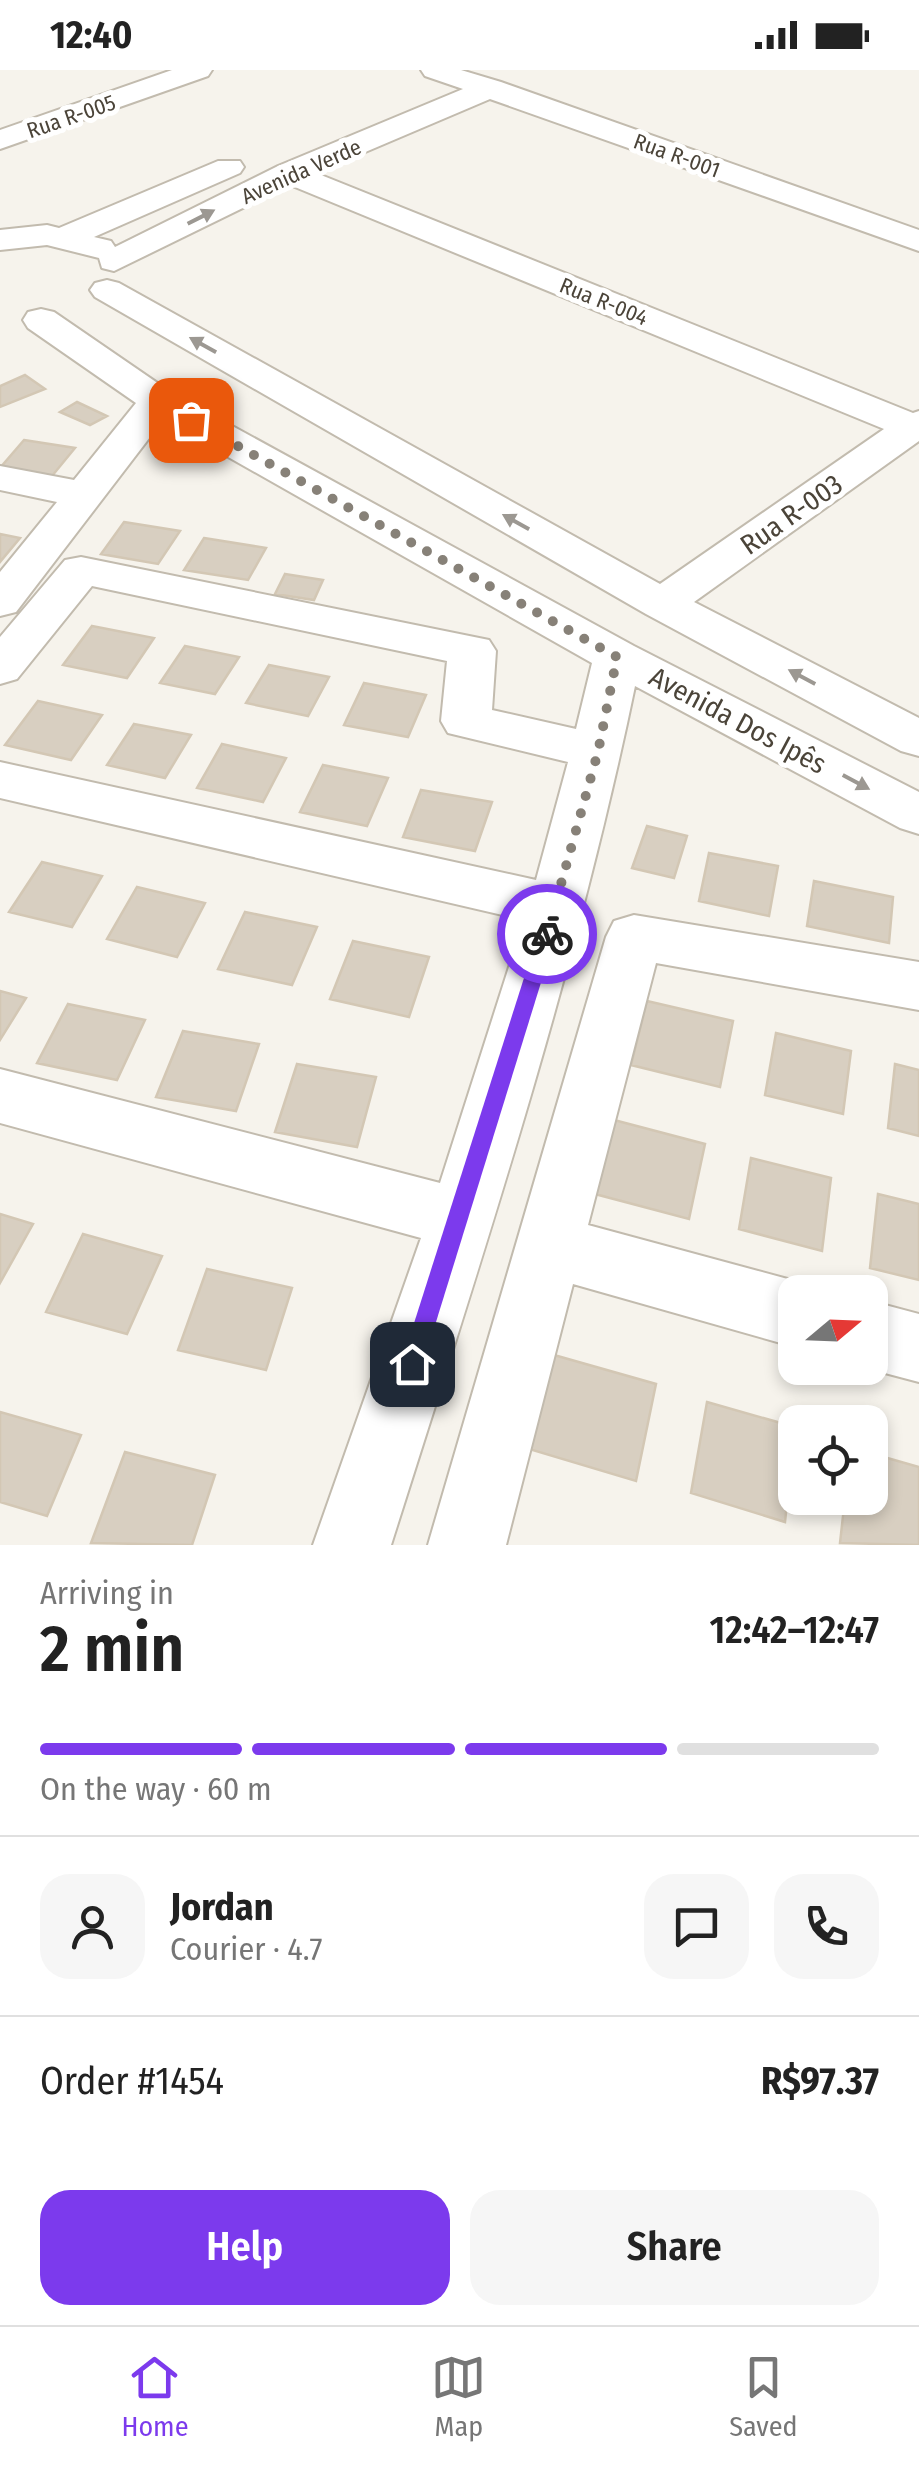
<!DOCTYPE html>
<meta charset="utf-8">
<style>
:root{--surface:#fff;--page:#f6f6f6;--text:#222;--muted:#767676;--line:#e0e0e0;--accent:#7c3aed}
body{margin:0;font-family:"Fira Sans Condensed",sans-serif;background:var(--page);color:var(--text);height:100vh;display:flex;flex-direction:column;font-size:38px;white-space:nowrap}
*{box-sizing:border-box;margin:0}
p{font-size:32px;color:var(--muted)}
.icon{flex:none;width:55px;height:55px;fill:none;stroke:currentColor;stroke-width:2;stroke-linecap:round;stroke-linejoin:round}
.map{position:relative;height:1475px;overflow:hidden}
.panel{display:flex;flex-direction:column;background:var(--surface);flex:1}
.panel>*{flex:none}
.needle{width:65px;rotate:71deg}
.fabs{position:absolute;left:778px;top:1205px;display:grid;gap:20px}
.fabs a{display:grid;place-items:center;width:110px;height:110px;border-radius:20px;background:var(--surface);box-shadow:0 5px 15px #0003;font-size:50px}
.pin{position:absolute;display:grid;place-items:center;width:85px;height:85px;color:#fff;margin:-42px;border-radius:20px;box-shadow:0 5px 15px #0006}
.courier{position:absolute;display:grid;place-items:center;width:100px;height:100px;margin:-50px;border:8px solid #7c3aed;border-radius:50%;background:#fff;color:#222;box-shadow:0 2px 12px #0007}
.head em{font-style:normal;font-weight:600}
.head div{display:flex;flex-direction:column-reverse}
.head{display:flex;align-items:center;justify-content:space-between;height:170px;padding:0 40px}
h1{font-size:65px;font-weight:600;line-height:75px}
.bar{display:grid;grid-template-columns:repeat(4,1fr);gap:15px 10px;align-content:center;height:120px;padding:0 40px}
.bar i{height:12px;border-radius:8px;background:var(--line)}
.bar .current{background:var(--accent)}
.bar p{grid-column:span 4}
.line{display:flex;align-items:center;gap:25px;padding:0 40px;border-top:2px solid var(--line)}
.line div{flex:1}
.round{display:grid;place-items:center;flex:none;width:105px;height:105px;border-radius:30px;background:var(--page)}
.cta{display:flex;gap:20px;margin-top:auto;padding:20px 40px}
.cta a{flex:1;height:115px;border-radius:30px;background:var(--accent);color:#fff;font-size:40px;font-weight:600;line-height:115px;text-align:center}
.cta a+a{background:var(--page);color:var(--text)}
.status{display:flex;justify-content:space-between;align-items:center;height:70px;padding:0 50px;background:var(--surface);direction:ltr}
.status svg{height:28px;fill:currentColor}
.tab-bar{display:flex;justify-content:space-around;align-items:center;height:140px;border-top:2px solid var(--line);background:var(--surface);font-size:28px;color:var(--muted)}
.tab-bar a{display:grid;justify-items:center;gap:5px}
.tab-bar .current{color:var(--accent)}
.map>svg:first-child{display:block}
.building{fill:#d8cfc1;stroke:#d3c7b4;stroke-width:2.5}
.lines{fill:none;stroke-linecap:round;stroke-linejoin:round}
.minor-casing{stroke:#c2bbae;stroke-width:4}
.minor{fill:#fff;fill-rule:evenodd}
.oneway{fill:#9c9892}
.route{fill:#7c3aed}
.done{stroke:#878178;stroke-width:10;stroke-dasharray:0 18}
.labels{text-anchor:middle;stroke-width:10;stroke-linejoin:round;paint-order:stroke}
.far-street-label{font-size:22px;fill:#4b4439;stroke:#fff}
.street-label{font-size:28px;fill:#4b4439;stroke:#fff}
</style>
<div class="status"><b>12:40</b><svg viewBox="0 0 49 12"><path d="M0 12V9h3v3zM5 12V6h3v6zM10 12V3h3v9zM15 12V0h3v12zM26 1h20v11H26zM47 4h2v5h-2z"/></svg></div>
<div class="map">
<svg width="919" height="1475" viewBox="0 0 919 1475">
<rect width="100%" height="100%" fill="#f6f3ec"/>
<path class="building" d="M25 305 45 319 0 337V316Z
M77 332 107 346 90 355 60 342Z
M24 370 75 378 52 406 0 398Z
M124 452 180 461 158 494 101 484Z
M0 464 20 468 0 492Z
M204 468 266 478 248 510 184 500Z
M285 504 323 510 314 530 275 524Z
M92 556 154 568 127 608 63 595Z
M185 576 239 587 215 624 160 613Z
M269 595 329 607 308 646 246 633Z
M364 613 426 625 408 667 344 655Z
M38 631 102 645 71 690 5 675Z
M134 654 191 665 165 708 107 695Z
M222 674 286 688 263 732 197 718Z
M323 695 388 708 367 756 300 742Z
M421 720 492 732 475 781 403 767Z
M647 756 687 766 674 808 632 798Z
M709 783 778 796 769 846 699 831Z
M42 792 102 806 72 857 9 842Z
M814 811 893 827 889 873 807 856Z
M137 817 205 833 177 887 107 869Z
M245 842 317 857 292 915 218 899Z
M353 871 429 887 409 947 330 929Z
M0 921 26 928 0 970Z
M647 931 733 951 720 1017 631 995Z
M68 934 145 950 117 1010 37 993Z
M183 961 259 974 236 1041 156 1027Z
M776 963 851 981 843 1044 765 1025Z
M297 994 376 1007 357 1077 275 1062Z
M895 994 919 1000V1066L888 1058Z
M614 1050 705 1074 689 1149 595 1124Z
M751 1088 831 1108 822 1181 739 1159Z
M878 1124 919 1134V1210L870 1198Z
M0 1144 33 1154 0 1213Z
M83 1164 162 1186 127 1264 46 1242Z
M207 1199 292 1218 266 1300 178 1280Z
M554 1285 656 1314 636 1411 529 1379Z
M707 1332 795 1357 785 1452 691 1423Z
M0 1342 81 1365 47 1446 0 1432Z
M125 1382 215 1405 192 1475 91 1473Z
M870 1383 919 1397V1475L840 1473 845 1428H870Z"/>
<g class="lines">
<g class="minor-casing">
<path id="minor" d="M172 0H212L208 6 0 79V60Z
M421 0H461L501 12 919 160V181L490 29 316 103 913 343 919 341V371L694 532 919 648V686L901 681 646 544 95 227 90 220 95 213 107 210 119 213 660 514 884 359 290 115 114 201 102 198 99 188 47 175 0 180V160L47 155 59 158 218 91H240L244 97 240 103 94 167 111 171 115 177 278 96 463 19 425 6Z
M41 239 54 242 172 323 634 576 919 722V764L900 758 635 616C575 906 481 1191 391 1475H313L421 1168 0 1053V999L440 1113 524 850 0 728V692L536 810 568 692 448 663 441 651 447 591 92 516 17 609 0 614V567L65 490 81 487 489 570 496 581 492 640 576 659 592 593 163 350 16 542 0 546V502L57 432 0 420V396L74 410 136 333 28 258 23 250 28 242Z
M634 845 919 892V940L656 893 588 1155 795 1211 821 1222H795V1277L573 1214 506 1475H428L606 867 614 851Z
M870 1231 919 1244V1312L866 1298H870Z"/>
</g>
<use href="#minor" class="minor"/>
</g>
<defs><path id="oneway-solid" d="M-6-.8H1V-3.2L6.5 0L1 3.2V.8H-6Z" transform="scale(2.5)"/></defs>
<g class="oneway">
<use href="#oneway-solid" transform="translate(201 147) rotate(-27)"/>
<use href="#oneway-solid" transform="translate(203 275) rotate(-151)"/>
<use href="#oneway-solid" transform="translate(516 452) rotate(-151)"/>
<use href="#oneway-solid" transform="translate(802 607) rotate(-152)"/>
<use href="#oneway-solid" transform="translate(856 712) rotate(28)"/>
</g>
<path class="route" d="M547 857 556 864 423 1294 420 1301 412 1304 404 1301 401 1294 538 864Z"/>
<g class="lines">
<path class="done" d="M191 350 617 587 598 682 547 864"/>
</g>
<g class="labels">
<g class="far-street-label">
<text transform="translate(71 46) rotate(-19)" y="8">Rua R-005</text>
<text transform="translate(677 85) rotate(20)" y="8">Rua R-001</text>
<text transform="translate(301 101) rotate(-24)" y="8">Avenida Verde</text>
<text transform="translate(604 231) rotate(22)" y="8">Rua R-004</text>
</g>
<g class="street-label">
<text transform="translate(791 444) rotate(-35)" y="10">Rua R-003</text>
<text transform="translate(738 650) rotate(28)" y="10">Avenida Dos Ipês</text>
</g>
</g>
</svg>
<div class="fabs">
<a><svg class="needle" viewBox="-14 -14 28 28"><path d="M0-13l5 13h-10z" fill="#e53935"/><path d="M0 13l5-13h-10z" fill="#767676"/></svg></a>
<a><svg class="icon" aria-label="locate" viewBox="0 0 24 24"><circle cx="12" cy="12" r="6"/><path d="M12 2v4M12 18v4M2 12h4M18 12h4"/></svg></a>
</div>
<div class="pin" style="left:191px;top:350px;background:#ea580c"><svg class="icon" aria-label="bag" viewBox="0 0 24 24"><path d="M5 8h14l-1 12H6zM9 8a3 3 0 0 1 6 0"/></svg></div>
<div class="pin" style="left:412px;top:1294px;background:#1f2937"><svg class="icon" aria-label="home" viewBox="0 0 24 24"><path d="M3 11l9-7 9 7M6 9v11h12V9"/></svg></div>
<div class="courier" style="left:547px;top:864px"><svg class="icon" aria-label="bike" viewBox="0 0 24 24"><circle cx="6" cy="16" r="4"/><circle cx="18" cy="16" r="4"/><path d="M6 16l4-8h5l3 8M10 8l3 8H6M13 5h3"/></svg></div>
</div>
<section class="panel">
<div class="head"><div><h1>2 min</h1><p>Arriving in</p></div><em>12:42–12:47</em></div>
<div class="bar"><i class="current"></i><i class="current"></i><i class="current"></i><i></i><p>On the way · 60 m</p></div>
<div class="line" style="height:180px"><a class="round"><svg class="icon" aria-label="person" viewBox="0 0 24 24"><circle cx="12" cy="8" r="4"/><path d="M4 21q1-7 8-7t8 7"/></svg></a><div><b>Jordan</b><p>Courier · 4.7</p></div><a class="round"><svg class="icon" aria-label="chat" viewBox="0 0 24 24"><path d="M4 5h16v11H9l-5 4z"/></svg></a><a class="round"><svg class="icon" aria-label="phone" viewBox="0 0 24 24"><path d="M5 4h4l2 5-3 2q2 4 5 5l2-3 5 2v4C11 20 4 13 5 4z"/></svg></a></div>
<div class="line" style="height:130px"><div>Order #1454</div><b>R$97.37</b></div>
<div class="cta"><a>Help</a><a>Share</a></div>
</section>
<nav class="tab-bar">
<a class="current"><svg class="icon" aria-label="home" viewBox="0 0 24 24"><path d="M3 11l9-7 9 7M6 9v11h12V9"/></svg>Home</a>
<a><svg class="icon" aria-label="map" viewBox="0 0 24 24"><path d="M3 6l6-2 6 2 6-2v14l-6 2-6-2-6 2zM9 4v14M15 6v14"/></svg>Map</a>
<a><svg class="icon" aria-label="saved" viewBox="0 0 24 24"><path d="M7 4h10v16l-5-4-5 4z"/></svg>Saved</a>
</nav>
